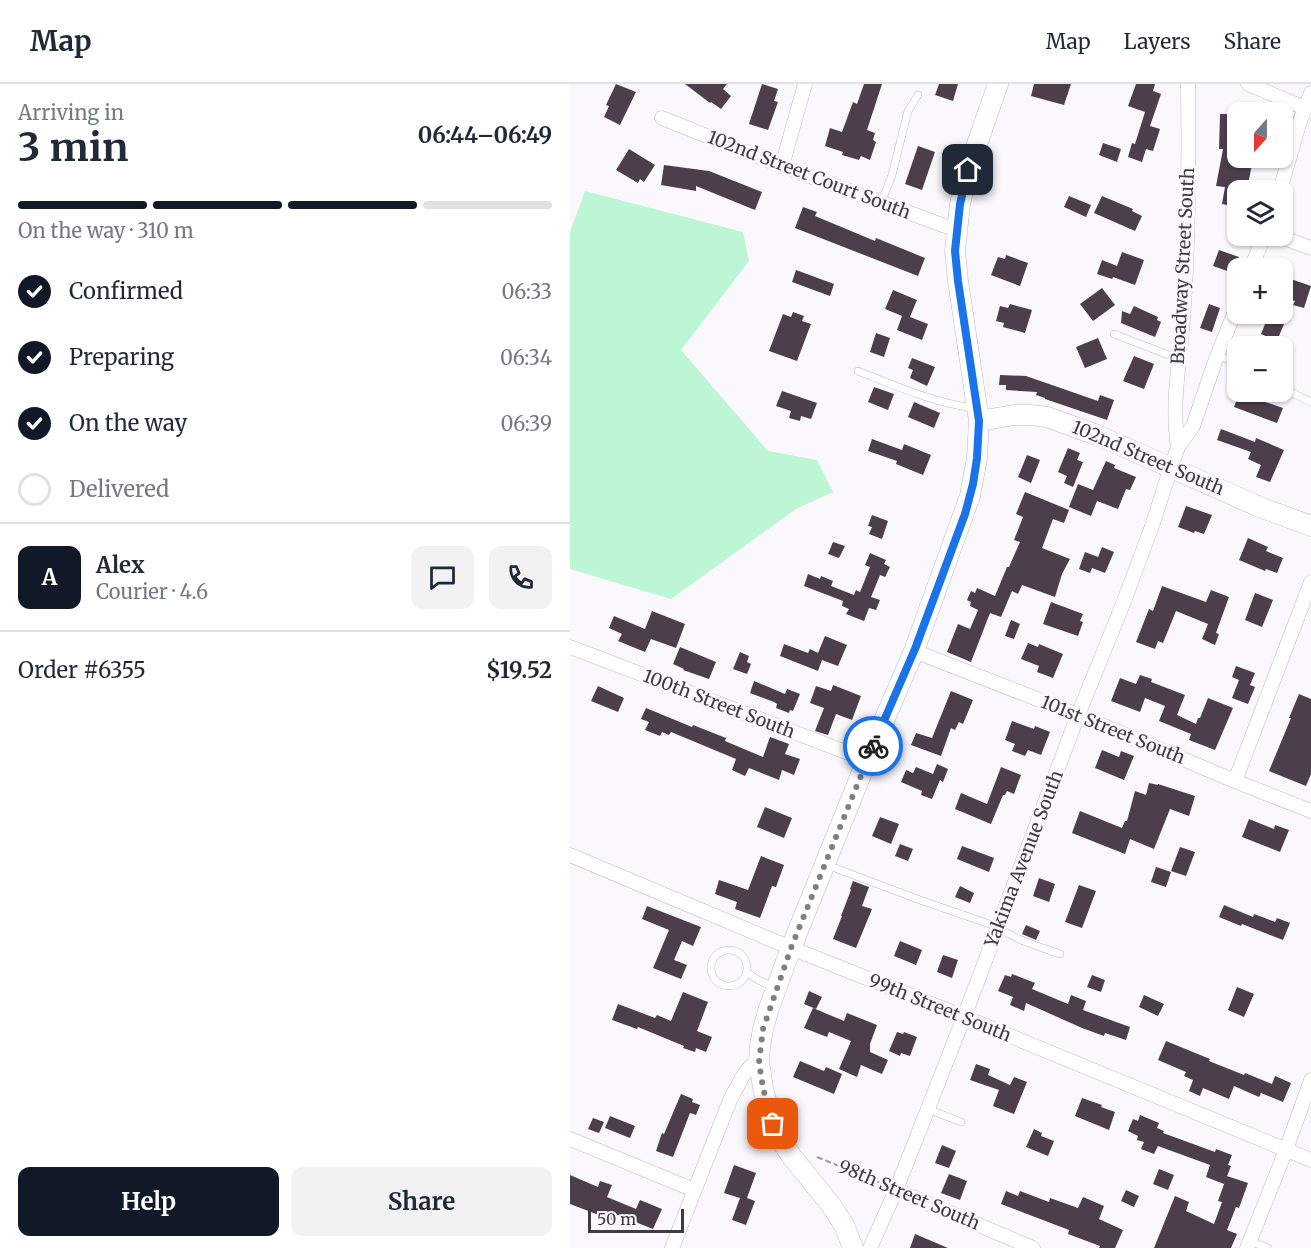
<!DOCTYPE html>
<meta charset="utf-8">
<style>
:root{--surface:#fff;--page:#f2f2f3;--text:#1f2937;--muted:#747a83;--line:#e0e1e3;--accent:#111827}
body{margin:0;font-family:Merriweather,serif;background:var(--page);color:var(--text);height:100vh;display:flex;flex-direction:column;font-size:22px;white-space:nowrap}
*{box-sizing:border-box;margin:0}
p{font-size:20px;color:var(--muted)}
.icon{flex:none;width:33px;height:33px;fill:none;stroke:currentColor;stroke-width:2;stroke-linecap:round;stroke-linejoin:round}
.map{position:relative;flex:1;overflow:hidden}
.panel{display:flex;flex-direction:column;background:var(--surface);width:570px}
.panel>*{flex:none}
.needle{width:39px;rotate:201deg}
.tools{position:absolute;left:657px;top:18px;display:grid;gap:12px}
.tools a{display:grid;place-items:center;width:66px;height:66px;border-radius:12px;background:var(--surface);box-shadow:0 2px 4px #0004;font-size:30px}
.scale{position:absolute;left:18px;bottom:15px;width:96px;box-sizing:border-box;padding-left:6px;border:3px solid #3f3b43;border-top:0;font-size:16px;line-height:21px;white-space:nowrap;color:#3f3b43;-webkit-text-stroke:4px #fbf8fd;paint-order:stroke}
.pin{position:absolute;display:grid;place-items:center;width:51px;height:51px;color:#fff;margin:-26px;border-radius:12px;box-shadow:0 3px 9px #0006}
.courier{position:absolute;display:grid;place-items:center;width:60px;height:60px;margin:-30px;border:4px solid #1a73e8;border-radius:50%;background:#fff;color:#222;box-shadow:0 2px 8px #0007}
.headline em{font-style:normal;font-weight:700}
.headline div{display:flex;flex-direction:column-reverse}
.headline{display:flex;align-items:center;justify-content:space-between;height:102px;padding:0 18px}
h1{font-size:39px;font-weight:700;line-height:45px}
.bar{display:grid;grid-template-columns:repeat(4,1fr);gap:9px 6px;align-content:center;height:72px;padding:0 18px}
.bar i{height:8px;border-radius:4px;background:var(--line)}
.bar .on{background:var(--accent)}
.bar p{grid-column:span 4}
.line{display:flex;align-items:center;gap:15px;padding:0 18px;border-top:2px solid var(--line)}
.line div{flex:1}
.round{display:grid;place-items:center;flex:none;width:63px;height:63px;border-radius:12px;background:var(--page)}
ol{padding:0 18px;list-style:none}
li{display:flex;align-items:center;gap:18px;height:66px}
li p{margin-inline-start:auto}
li .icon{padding:6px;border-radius:50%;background:var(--accent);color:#fff;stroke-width:4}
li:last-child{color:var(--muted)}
li i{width:33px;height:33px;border:3px solid var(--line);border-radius:50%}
.cta{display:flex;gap:12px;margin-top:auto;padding:12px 18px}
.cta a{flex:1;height:69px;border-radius:12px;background:var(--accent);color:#fff;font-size:24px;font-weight:700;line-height:69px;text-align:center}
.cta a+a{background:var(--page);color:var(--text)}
header{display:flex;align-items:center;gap:36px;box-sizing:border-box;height:84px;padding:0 30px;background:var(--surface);border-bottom:2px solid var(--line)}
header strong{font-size:28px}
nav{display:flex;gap:33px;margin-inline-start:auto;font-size:21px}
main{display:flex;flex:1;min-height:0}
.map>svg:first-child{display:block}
.green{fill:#bcf6d4}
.building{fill:#4d3e4c}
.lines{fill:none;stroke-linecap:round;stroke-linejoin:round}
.lane-casing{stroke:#bfb5ca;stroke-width:8}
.street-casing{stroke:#bfb5ca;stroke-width:15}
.secondary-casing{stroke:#bfb5ca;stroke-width:21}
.path{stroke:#9b989e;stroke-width:2;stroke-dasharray:6 3;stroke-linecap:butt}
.lane{stroke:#fff;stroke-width:7}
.street{stroke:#fff;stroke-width:14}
.secondary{stroke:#fff;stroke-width:20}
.done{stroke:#817d84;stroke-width:6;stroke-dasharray:0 10.8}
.route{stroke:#1a73e8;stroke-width:8}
.labels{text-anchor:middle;stroke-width:6;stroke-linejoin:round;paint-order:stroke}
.street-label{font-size:18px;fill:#3f3b43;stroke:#fbf8fd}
</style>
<header>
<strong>Map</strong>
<nav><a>Map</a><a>Layers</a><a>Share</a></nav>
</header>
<main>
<section class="panel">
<div class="headline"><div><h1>3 min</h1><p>Arriving in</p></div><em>06:44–06:49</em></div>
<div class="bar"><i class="on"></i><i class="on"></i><i class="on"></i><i></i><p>On the way · 310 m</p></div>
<ol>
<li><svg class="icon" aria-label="check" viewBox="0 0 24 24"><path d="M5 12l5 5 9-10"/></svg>Confirmed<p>06:33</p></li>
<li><svg class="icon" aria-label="check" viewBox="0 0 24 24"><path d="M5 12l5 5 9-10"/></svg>Preparing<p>06:34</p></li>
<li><svg class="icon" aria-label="check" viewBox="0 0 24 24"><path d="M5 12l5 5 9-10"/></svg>On the way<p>06:39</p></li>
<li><i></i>Delivered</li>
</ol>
<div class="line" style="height:108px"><b class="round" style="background:var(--accent);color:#fff">A</b><div><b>Alex</b><p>Courier · 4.6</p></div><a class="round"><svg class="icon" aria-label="chat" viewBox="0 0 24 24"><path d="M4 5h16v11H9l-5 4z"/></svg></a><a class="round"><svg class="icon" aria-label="phone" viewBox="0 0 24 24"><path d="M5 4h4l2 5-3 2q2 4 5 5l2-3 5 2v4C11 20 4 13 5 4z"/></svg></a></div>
<div class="line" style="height:78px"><div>Order #6355</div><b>$19.52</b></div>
<div class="cta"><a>Help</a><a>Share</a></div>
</section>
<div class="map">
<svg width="741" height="1164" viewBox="0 0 741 1164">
<rect width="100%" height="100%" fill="#fbf8fd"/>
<path class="green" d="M15 107 173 148 179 177 111 266 198 367 247 376 263 408 226 425 101 515 0 485V148Z"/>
<path class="building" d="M46 0 66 8 50 41 34 33 39 22 36 21Z
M115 0H157L153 5 161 12 151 25 141 18 140 19Z
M192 0 208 5 204 17 208 18 198 46 179 40Z
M294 0H312L297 46 305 49 303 56 306 58 300 76 291 72 289 76 272 71 273 68 255 62 260 44 272 48 283 18 287 20Z
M369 0H388L383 17 365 11Z
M464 0H501L494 21 461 12Z
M566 0H585L583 7 591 10 580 42 590 45 583 67 576 65 572 78 558 73 562 59 565 60 575 28 558 22Z
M650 30H668L667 77 682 80 677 106H668V123L652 120 655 103 646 102 653 65H649Z
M533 59 551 65 547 78 529 71Z
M348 62 365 68 352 106 335 100Z
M59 65 85 81 74 98 70 95 68 99 46 86Z
M94 81 139 87 192 108 185 126 126 102V107L91 101Z
M499 112 521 121 516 133 494 123Z
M532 112 563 125 562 127 572 132 565 147 524 129Z
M233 123 247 128 245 132 305 157 306 154 355 174 348 192 225 144Z
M649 166 669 173 663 189 643 182Z
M552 168 574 176 565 201 543 193 542 195 527 190 532 176 547 182Z
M436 171 458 179 450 202 421 191 428 173 435 175Z
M226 186 264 200 260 212 222 198Z
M715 193 741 202 734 224 723 221 725 217 712 213V202Z
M532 204 545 221 523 237 510 220Z
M323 206 347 216 340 233 358 240 352 256 327 246 332 232 315 225Z
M440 220 462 226 455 249 433 243 434 239 426 237 430 222 438 224Z
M639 220 650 224 642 248 630 244Z
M564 222 588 233 587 236 591 238 585 253 551 239 552 227 560 230Z
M223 228 234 232 232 237 241 240 227 277 199 267 213 230 221 233Z
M698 233 714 240 707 257 691 250Z
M306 249 320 254 314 273 300 268Z
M528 254 537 275 515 284 506 263Z
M564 272 584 280 574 305 553 297Z
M342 274 365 283 357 302 340 294 343 286 338 284Z
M430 291 456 292 528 317 530 311 544 316 537 336 475 315V314L466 311 467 308 436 306V301H429Z
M304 303 324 310 318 326 298 318Z
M212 307 247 319 241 335 231 332 230 337 219 334 221 327 206 322Z
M669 309 713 324 707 339 664 323Z
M344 318 370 329 364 344 338 333Z
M651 345 685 358 686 354 714 366 700 398 686 393 691 381 678 375 681 368 647 356Z
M302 355 332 366 334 360 361 371 353 391 326 380 327 377 298 367Z
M498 364 510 369 507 376 513 378 503 403 494 399 497 392 488 388Z
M457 371 470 376 461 399 448 393Z
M536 377 545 381 544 384 566 393 560 406 556 405 548 425 527 417 521 432 499 423 508 400 523 406Z
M455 408 499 426 494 439 483 435 472 464 500 475 492 490 485 513 452 501 448 510 442 507 431 533 420 529 401 578 377 568 388 540 400 545 408 526 400 522 401 518 397 516 401 507 405 509 407 504 425 512 437 483H439L450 458 444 456 453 433 446 430Z
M616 422 642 431 634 450 625 447 624 449 608 443Z
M302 431 318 437 312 455 299 450 302 443 298 442Z
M678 454 698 463 696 467 713 474 707 489 696 485 695 487 669 476Z
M263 458 275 462 269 474 258 470Z
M532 463 544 468 535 489 522 484 520 489 509 485 515 468 528 473Z
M300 469 316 476 314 480 320 483 315 493 310 491 301 513 310 516 306 526 299 524 294 537 276 530 279 525 272 522 273 517 234 502 238 490 250 495 251 492 263 497 261 502 284 511 286 506 290 508 300 483 295 481Z
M592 502 636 518 641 506 659 513 646 549 649 550 645 561 632 555 638 540 606 527 593 559 588 557 585 565 566 558 579 525 583 527Z
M685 509 703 516 692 543 675 536Z
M481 518 513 530 510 537 513 538 508 552 473 540Z
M82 527 115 540 106 564 81 555 75 568 48 557 52 550 39 544 44 532 75 545Z
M441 536 450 540 444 555 435 552Z
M255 552 277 561 268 582 252 576 248 587 210 572 214 560 238 569 240 565 248 569Z
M458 559 468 563 469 560 493 570 483 594 467 588 469 582 451 575Z
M110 563 146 578 139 595 113 586 114 585 103 580Z
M170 568 179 572 177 578 181 580 177 590 163 585Z
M666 582 685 589 680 601 685 603 678 620 662 614 669 596 662 593Z
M570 591 582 595 581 598 615 611 607 631 626 640 628 634H630L638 614 663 624 645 666 619 656 621 650 589 637 595 622 575 614 570 628 541 617 550 594 566 600Z
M184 597 215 610 217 605 230 610 223 627 220 626 219 629 206 624 207 620 204 618 180 609Z
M263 601 291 612 282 636 266 630 258 651 245 647 254 624 240 619 246 602 261 607Z
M28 602 54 614 48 628 21 617Z
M381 607 403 616 393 640 389 638 385 646 381 644 371 672 341 661 346 649 362 654Z
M729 610 741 615V690L736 702 699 687 721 634H719Z
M76 624 122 643 123 641 156 654 155 657 193 673 200 653 219 660 215 670 230 675 224 691 212 686 209 696 179 684 175 692 162 686 166 675 101 648 99 651 92 648 90 652 75 646 79 638 71 635Z
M442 637 464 645 465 642 480 648 471 671 458 666 455 672 442 667 445 660 435 656Z
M532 666 549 673 551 667 564 672 554 696 525 684Z
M367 680 378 685 373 698 370 696 362 715 351 711 352 707 331 698 336 686 343 689 346 683 363 690Z
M431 683 451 691 444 710 437 707 435 711H433L421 740 385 725 391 709 417 720Z
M579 699 588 701V700L625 712 619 732 600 725 584 765 560 755 555 770 502 749 510 727 552 744 555 737H557L565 707 576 711Z
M195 723 222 734 214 754 187 743Z
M310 733 329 740 321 760 302 752Z
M679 735 704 745 705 741 719 746 710 768 672 753Z
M330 760 343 765 338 777 325 772Z
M392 762 424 774 419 788 387 775Z
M610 763 625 768 616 792 601 787Z
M191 772 214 781 206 803 202 802 190 834 165 825 167 818 145 810 149 796 178 806Z
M586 783 601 788 596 803 581 798Z
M469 794 485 800 479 818 463 812Z
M283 797 299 803 292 822 302 825 286 864 263 855 272 832H271L281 806 280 805Z
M509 801 526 807 512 844 495 838Z
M390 802 404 809 400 819 385 813Z
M654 821 683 833 684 830 705 838 707 834 720 839 713 856 672 840 671 842 649 833Z
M77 822 131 843 123 862 112 857 104 876 117 881 111 895 83 884 99 846 72 835Z
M456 841 470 847 466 856 452 850Z
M330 857 352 866 346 881 324 872Z
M373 871 388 876 382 894 367 888Z
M442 890 465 899 462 905 498 920 501 911 516 917 513 926 560 943 556 956 535 949 534 952 512 944 456 919 454 927 440 921 443 913 428 907 435 891 441 893Z
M522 891 535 896 531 908 517 903Z
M667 903 684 910 674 933 658 926Z
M239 907 252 913 246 925 234 920Z
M113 908 138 918 127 947 142 953 136 968 126 964 125 968 113 964 114 962 68 943 67 945 42 936 48 920 85 934 87 931 101 937Z
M574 911 594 920 588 932 569 923Z
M243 924 274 937 277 929 307 941 300 960V968L318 976 312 990 291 981 287 993 269 985 281 957 259 948 257 953 234 944Z
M327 948 333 950 334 948 347 953 340 972 331 969 330 972 319 967Z
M596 957 640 975 639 977 674 991 675 989 702 1000 705 992 721 999 713 1018 691 1009 689 1013 664 1002 659 1015 633 1004 630 1012 619 1007 623 996 614 992 616 988 588 976Z
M230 977 254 987 256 983 272 990 264 1010 223 993Z
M406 980 420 985 418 991 440 1001 444 993 457 998 444 1030 423 1022 429 1006 400 996Z
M111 1010 123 1015 122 1018 130 1021 126 1031 120 1029 103 1073 86 1067 92 1049 94 1050Z
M512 1014 532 1021 531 1023 545 1028 539 1046 505 1032Z
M570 1031 589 1039 587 1044 594 1047 593 1049 645 1068 646 1065 662 1071 658 1081 661 1082 654 1100 636 1093 640 1081 588 1062 584 1070 571 1065 574 1058 567 1056 568 1052 558 1047 563 1035 568 1037Z
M40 1032 65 1042 60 1054 35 1044Z
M23 1034 34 1038 29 1049 18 1045Z
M464 1045 472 1049 471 1052 484 1057 478 1072 456 1063Z
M372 1061 386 1067 379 1084 365 1079Z
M164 1081 186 1089 177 1114 185 1117 176 1141 162 1136 170 1114 154 1109Z
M589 1085 604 1091 598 1106 583 1100Z
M379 1090 397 1097 390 1116 371 1109Z
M0 1091 28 1103 30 1097 42 1101 37 1113 66 1125 70 1116 92 1125 83 1145 45 1130 42 1136 0 1120Z
M657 1092 678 1099 669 1124 666 1123 657 1146 667 1150 661 1164H584L605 1112 619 1118 616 1127 644 1140 652 1118 648 1117Z
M556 1106 569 1112 564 1123 551 1117Z
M436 1107 448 1112 450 1107 479 1118 480 1114 508 1124 513 1113 534 1122 529 1135 553 1146 545 1164H529L530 1162 498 1150 499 1146 431 1120Z
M345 1150 378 1164H340Z"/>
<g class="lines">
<g class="lane-casing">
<path id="lane" d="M311 119 322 91 338 27 348 11
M544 250 609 275
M647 272 668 278
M288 287C326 302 364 319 404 324
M712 304 741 318
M257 781 350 816 428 843C447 857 468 862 490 870
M141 884a18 18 0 1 1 36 0a18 18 0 1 1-36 0Z
M177 888 188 896 204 903
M358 1025 391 1038
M680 1157 698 1164"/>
</g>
<g class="street-casing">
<path id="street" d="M678 0 735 24
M92 34 212 82 386 146
M212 82 235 0
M710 106 730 37 741 9
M708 152 741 164
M681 184 694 152
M608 363C601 320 610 277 613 235 619 156 619 78 618 0
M0 563 297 676
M344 567 508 631 665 697 741 727
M665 697 741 498
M0 771 221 864 394 933 741 1076
M0 1055 124 1106
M326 1106 463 1164
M102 1164 160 1016 174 990 181 982 189 978
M300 1164 326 1106 394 933 508 631 553 520 581 445 601 383 608 363 623 342 647 272 668 220
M677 1164 716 1066 741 996"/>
</g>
<g class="secondary-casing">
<path id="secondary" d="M409 337 444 331H460L477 333 527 351 692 424 741 442
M283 1164 274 1141 261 1121 222 1073 208 1052 199 1027 193 1004 189 978 190 962 193 945 199 924 221 864 297 676 344 567 400 412 407 374 409 337 388 197 385 167 390 120 398 86 428 0"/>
</g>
<path class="path" d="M247 1073 315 1101"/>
<use href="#lane" class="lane"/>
<use href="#street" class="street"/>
<use href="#secondary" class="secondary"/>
</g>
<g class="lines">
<path class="done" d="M203 1040 193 1004 189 978 193 945 221 864 303 662"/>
<path class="route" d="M303 662 345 565 395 430 403 400 407 374 409 337 388 197 385 167 390 120 398 86"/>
</g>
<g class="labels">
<g class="street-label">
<text transform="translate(239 91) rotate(21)" y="6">102nd Street Court South</text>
<text transform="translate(613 182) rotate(-87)" y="6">Broadway Street South</text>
<text transform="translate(578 374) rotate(23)" y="6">102nd Street South</text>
<text transform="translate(149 620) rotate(21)" y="6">100th Street South</text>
<text transform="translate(543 646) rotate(22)" y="6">101st Street South</text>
<text transform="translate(454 775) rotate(-69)" y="6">Yakima Avenue South</text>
<text transform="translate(370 924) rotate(22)" y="6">99th Street South</text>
<text transform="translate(339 1111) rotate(23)" y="6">98th Street South</text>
</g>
</g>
</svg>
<div class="tools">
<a><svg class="needle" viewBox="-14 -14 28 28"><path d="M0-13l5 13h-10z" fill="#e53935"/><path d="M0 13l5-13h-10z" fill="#747a83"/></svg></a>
<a><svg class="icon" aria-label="layers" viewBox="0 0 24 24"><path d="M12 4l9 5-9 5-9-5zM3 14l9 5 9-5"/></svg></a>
<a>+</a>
<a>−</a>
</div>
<div class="scale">50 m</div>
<div class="pin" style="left:203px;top:1040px;background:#ea580c"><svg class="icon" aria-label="bag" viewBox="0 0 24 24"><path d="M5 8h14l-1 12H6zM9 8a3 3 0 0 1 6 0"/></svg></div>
<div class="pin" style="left:398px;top:86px;background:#1f2937"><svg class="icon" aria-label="home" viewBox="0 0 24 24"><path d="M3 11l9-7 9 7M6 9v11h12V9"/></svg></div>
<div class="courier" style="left:303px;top:662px"><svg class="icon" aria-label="bike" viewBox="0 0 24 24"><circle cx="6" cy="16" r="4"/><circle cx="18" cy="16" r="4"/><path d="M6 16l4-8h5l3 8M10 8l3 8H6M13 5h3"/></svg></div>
</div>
</main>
